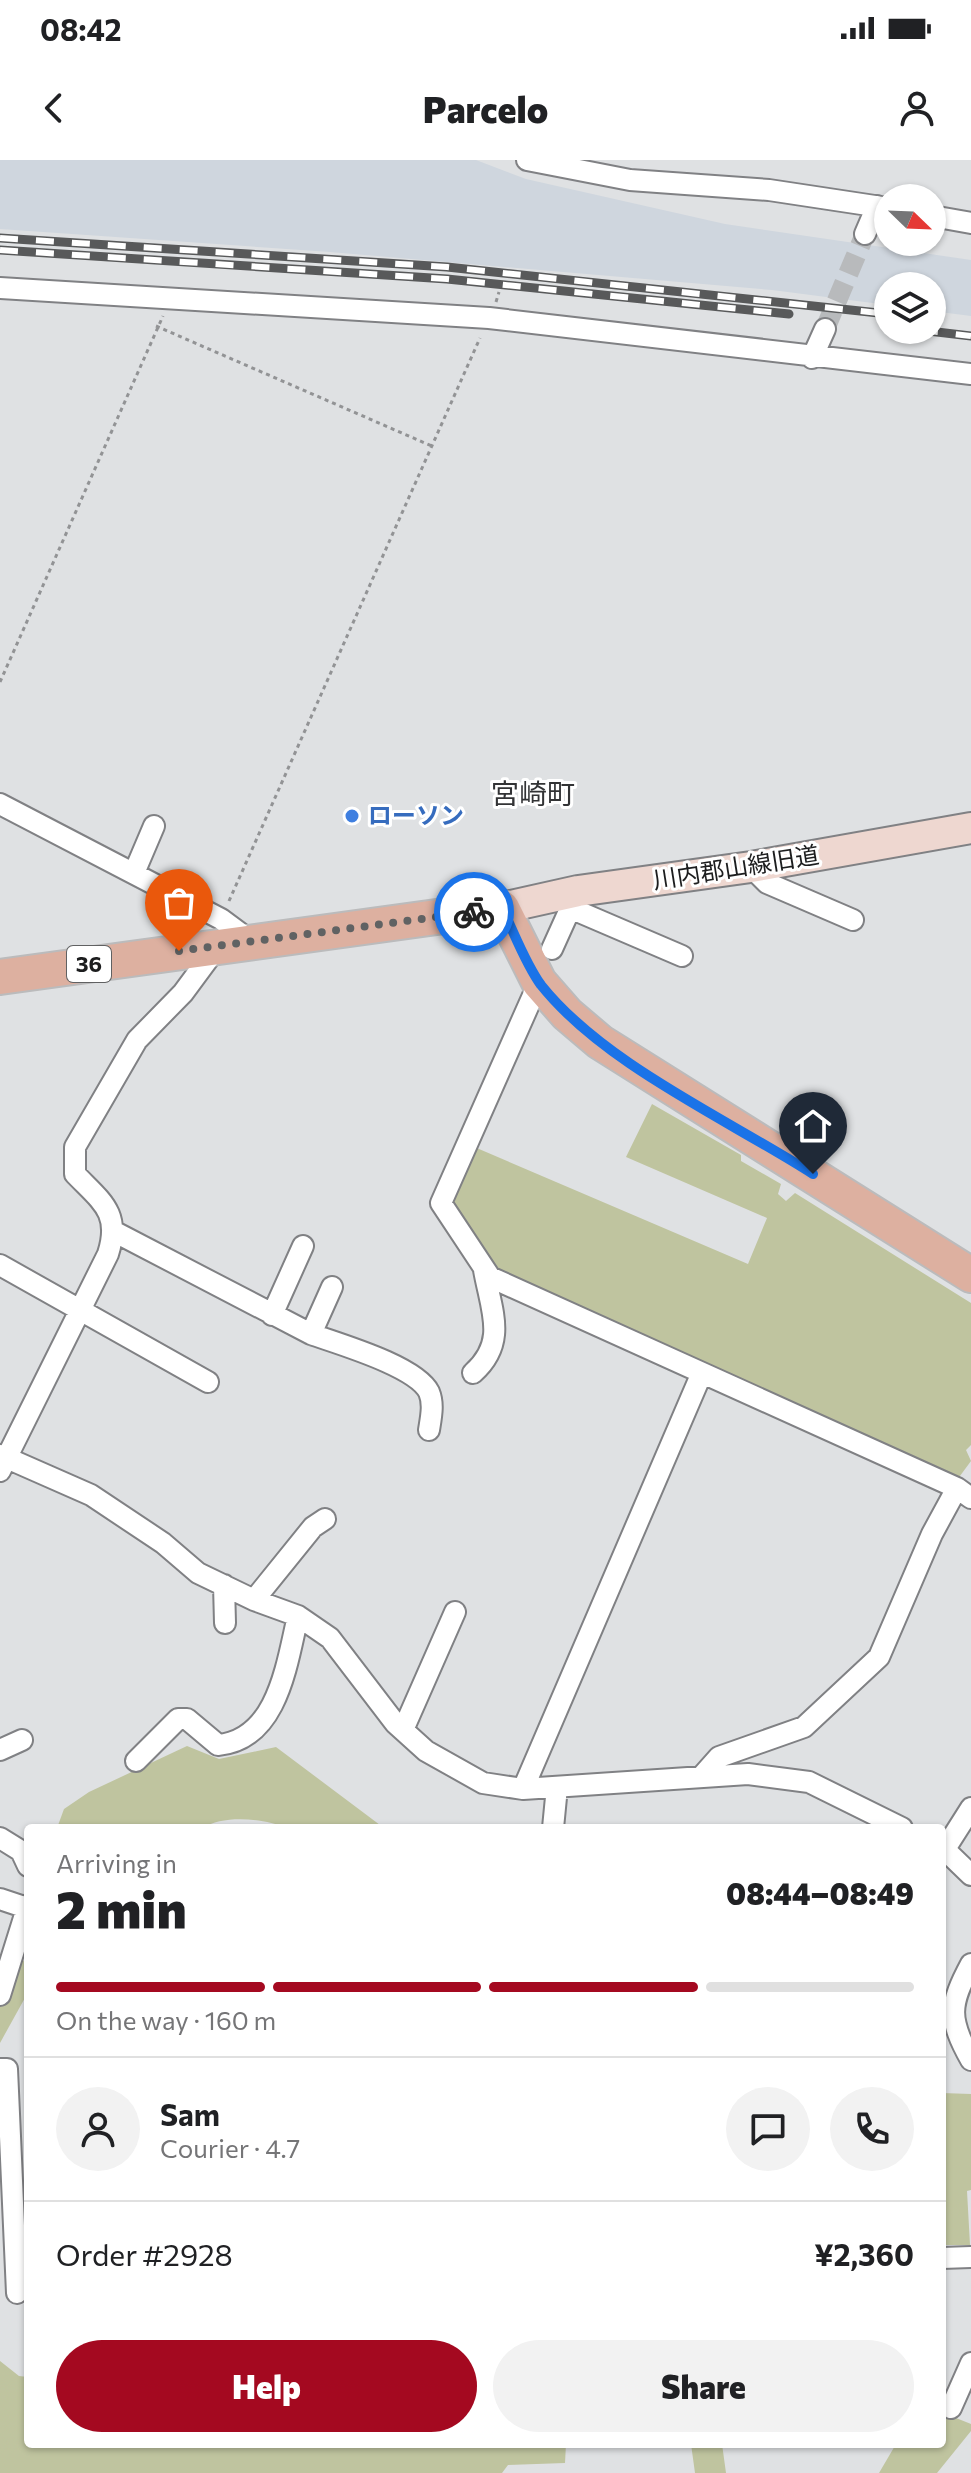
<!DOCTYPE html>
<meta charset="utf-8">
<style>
:root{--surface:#fff;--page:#f2f2f2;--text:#202124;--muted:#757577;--line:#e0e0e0;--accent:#a40920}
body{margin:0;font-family:Commissioner,"Noto Sans JP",sans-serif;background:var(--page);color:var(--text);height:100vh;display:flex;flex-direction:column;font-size:30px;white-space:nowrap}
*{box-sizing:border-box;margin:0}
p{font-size:26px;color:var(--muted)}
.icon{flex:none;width:44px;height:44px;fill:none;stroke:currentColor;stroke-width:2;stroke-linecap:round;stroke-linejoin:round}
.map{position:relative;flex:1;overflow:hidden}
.drawer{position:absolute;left:24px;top:1664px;width:922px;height:624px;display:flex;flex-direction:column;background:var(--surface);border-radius:8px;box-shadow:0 2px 6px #0004}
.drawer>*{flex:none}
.needle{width:52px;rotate:113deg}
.fabs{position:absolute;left:874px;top:24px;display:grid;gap:16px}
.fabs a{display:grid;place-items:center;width:72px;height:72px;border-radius:50%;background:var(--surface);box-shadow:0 2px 6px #0004;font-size:40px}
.pin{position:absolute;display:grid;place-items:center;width:68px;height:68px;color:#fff;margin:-82px -34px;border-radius:50% 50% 50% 0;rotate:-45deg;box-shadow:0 0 8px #0007}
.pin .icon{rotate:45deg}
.courier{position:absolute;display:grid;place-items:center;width:80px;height:80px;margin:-40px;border:6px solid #1a73e8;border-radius:50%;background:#fff;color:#222;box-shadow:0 2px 10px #0007}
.overview em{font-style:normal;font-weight:800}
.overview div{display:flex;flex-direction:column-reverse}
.overview{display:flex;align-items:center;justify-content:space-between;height:136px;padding:0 32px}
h1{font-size:52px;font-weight:800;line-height:60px}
.bar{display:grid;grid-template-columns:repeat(4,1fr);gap:12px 8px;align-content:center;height:96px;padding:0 32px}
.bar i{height:10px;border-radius:6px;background:var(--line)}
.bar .active{background:var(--accent)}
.bar p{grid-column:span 4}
.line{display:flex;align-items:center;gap:20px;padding:0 32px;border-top:2px solid var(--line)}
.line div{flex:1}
.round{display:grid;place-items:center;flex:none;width:84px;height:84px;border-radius:42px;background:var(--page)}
.cta{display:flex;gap:16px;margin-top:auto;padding:16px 32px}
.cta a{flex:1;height:92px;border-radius:48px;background:var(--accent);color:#fff;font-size:32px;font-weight:800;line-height:92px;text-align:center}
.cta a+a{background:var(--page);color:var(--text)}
.status{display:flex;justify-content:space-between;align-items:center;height:56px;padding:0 40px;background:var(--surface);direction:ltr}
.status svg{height:22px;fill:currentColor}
header{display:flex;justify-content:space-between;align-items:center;height:104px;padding:0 32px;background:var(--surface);font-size:36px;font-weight:800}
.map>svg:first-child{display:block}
.built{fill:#cfd6de}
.green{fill:#bfc49f}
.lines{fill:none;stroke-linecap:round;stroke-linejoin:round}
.street-tunnel{stroke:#b8babc;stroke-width:20;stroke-dasharray:20 10;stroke-linecap:butt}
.street-casing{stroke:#808184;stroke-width:24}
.secondary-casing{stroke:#808184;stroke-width:34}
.primary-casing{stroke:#bbbbbc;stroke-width:38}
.path{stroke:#929395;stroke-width:3;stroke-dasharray:4 4;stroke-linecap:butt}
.street{stroke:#fff;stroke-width:20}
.secondary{stroke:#eed7d0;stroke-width:30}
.primary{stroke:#ddb0a0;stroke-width:34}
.rail-casing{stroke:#58595a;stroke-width:9}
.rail{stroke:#fff;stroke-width:6;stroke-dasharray:18;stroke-linecap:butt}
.done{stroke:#606263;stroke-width:8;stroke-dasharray:0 14.4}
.route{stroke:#1a73e8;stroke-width:10}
.shop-dot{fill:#3f7fe0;stroke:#fff;stroke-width:3}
.labels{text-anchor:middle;stroke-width:6;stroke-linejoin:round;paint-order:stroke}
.shield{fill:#fff;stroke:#606162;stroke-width:2}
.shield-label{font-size:22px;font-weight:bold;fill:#1c1d1e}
.shop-label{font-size:24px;font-weight:bold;fill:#366cbe;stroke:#fff;text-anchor:start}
.street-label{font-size:24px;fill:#1c1d1e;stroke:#fff}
.quarter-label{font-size:28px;fill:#323335;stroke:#fff}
</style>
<div class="status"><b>08:42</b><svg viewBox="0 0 49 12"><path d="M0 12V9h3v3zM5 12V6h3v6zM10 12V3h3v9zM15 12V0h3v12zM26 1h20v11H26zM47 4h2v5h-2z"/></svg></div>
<header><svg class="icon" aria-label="back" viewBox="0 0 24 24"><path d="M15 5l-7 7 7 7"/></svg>Parcelo<svg class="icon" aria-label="person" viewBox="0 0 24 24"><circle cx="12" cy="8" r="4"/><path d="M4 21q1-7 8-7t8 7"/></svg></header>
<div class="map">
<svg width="971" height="2313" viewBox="0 0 971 2313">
<rect width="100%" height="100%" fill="#dfe1e3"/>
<path class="built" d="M0 0H476L526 19 725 64 971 100V156L932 151V126H888V145L772 130 330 92 0 69Z"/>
<path class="green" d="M652 944 741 995V1001L781 1024 778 1034 786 1041 795 1033 971 1143V1285L966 1290 971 1301 957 1320 500 1112 449 1043 472 986 748 1104 767 1058 626 997Z
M187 1586 219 1599 276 1587 384 1668H285C266 1658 220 1655 204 1668H57L64 1649 89 1632Z
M0 1794 28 1802 26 1836 0 1883Z
M942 1933 971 1934V2030L967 2031 970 2085H942Z
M0 2201 19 2216 28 2217V2284H566L565 2303 508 2305 502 2313H0Z
M951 2256 971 2264V2271L937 2313H879L896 2284H942V2259Z
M691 2284H722L726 2313H695Z"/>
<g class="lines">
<path class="street-tunnel" d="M825 169 865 74"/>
<g class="street-casing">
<path id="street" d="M527 0 630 20 769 30 888 48
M932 56 971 63
M865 74 877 46
M0 128 489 158 971 214
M812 198 825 169
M0 644 221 759 252 782
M751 707 767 723 853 760
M134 713 154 666
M570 748 682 796
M552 789 575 738
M539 822 441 1043 490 1117 957 1328 971 1338
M115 1072 311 1174 332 1127
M0 1105 208 1222
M272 1155 303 1086
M311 1174C339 1184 416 1206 429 1232 434 1244 431 1257 429 1270
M473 1213C508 1182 491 1150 484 1110
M0 1295 91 1335 163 1383 198 1413 254 1440 298 1456 330 1478 395 1563 426 1591 483 1623 523 1629 748 1614 809 1622 902 1668
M0 1311 108 1094C121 1053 102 1042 75 1014V987L137 880 183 833 217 787
M224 1425 225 1463
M254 1440 313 1367 325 1359
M403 1570 455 1452
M0 1590 22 1580
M136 1601 178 1559H187L218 1585C278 1580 287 1502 298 1456
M703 1615 719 1597 804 1567 879 1497 932 1374 957 1328
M523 1629 701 1215
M553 1668 557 1627
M0 1678 21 1691 28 1706
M942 1687 971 1715
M945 1689 971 1648
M0 1739 27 1748
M971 1804C949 1845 948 1859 971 1900
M0 1835 28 1745
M0 1909H7L17 2133
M942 2098 971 2097
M951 2248 971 2203"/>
</g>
<g class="secondary-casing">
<path id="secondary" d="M502 748 578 731 751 707 971 668"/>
</g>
<g class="primary-casing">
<path id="primary" d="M0 817 502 748 539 822 567 854 600 882 971 1115"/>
</g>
<path class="path" d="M496 142 499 132
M156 166 434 287
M0 522 163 156
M229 741 480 178"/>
<use href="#street" class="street"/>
<use href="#secondary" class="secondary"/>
<use href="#primary" class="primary"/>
<g class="rail-casing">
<path id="rail" d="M0 78 447 107 888 154
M0 90 447 119 789 154
M920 170 971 176"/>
</g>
<use href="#rail" class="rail"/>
</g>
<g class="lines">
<path class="done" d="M179 791 474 752"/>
<path class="route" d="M474 752 502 748C514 772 525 803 541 825 604 904 727 959 813 1014"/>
</g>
<circle class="shop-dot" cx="352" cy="656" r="8"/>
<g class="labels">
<rect class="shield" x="67" y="786" width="44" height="36" rx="6"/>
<g class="shield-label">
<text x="89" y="812">36</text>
</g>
<g class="shop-label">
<text x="368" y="664">ローソン</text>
</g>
<g class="street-label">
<text transform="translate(736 708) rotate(-9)" y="8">川内郡山線旧道</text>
</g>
<g class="quarter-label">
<text x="533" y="644">宮崎町</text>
</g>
</g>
</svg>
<div class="fabs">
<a><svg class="needle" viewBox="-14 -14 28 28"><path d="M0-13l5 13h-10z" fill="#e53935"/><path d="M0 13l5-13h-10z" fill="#757577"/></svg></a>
<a><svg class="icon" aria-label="layers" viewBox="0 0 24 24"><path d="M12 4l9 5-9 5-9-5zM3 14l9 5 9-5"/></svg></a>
</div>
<div class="pin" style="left:179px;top:791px;background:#ea580c"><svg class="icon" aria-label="bag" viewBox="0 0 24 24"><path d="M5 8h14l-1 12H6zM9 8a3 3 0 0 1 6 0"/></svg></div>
<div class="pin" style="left:813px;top:1014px;background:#1f2937"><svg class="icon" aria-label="home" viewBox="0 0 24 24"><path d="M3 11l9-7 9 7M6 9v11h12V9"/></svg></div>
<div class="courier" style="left:474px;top:752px"><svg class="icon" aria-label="bike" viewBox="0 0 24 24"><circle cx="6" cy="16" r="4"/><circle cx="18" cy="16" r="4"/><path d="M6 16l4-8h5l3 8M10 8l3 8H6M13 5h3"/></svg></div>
<section class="drawer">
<div class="overview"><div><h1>2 min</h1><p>Arriving in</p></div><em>08:44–08:49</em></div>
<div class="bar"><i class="active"></i><i class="active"></i><i class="active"></i><i></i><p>On the way · 160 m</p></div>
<div class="line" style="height:144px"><a class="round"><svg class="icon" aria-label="person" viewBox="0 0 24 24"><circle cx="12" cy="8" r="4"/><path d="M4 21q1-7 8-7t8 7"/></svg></a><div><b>Sam</b><p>Courier · 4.7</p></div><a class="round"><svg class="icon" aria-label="chat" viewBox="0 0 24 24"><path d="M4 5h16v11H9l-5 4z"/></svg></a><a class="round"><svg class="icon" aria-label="phone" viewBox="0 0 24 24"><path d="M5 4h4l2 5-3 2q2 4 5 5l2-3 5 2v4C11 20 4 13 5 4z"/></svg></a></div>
<div class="line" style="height:104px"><div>Order #2928</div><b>¥2,360</b></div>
<div class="cta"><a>Help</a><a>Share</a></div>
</section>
</div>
